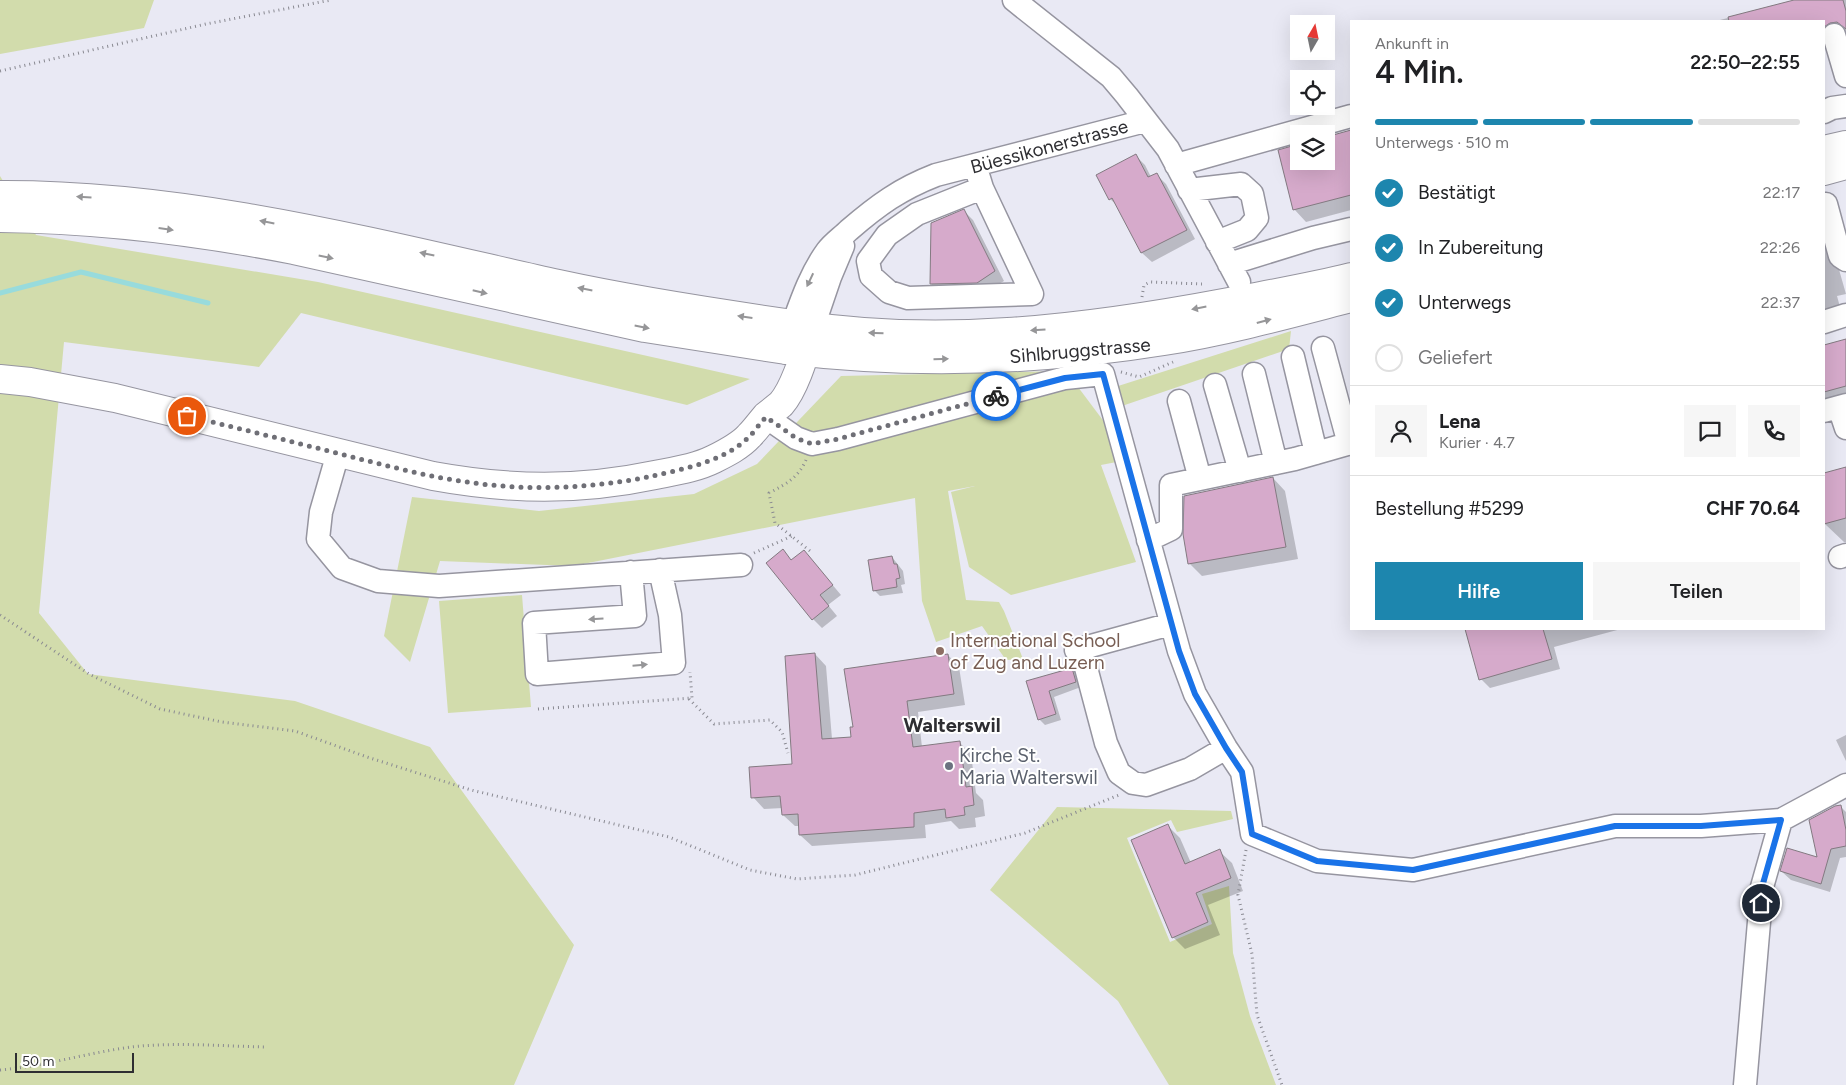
<!DOCTYPE html>
<html lang="de">
<meta charset="utf-8">
<style>
:root{--surface:#fff;--page:#f6f6f6;--text:#202124;--muted:#757577;--line:#e0e0e0;--accent:#1d86ae}
body{margin:0;font-family:Figtree,sans-serif;background:var(--page);color:var(--text);height:100vh;display:flex;flex-direction:column;font-size:19px;white-space:nowrap}
*{box-sizing:border-box;margin:0}
p{font-size:16px;color:var(--muted)}
.icon{flex:none;width:28px;height:28px;fill:none;stroke:currentColor;stroke-width:2;stroke-linecap:round;stroke-linejoin:round}
.map{position:relative;flex:1;overflow:hidden}
.details{position:absolute;left:1350px;top:20px;width:475px;height:610px;display:flex;flex-direction:column;background:var(--surface);border-radius:0px;box-shadow:0 5px 20px #0002}
.details>*{flex:none}
.needle{width:32px;rotate:9deg}
.buttons{position:absolute;left:1290px;top:15px;display:grid;gap:10px}
.buttons a{display:grid;place-items:center;width:45px;height:45px;border-radius:0px;background:var(--surface);box-shadow:0 5px 20px #0002;font-size:25px}
.scale{position:absolute;left:15px;bottom:12px;width:119px;box-sizing:border-box;padding-left:5px;border:2px solid #2e2e32;border-top:0;font-size:14px;line-height:18px;white-space:nowrap;color:#2e2e32;-webkit-text-stroke:4px #fff;paint-order:stroke}
.pin{position:absolute;display:grid;place-items:center;width:42px;height:42px;color:#fff;margin:-21px;border:2px solid #fff;border-radius:50%;box-shadow:0 1px 5px #0007}
.courier{position:absolute;display:grid;place-items:center;width:50px;height:50px;margin:-25px;border:4px solid #1a73e8;border-radius:50%;background:#fff;color:#222;box-shadow:0 1px 6px #0007}
.overview em{font-style:normal;font-weight:600}
.overview div{display:flex;flex-direction:column-reverse}
.overview{display:flex;align-items:center;justify-content:space-between;height:85px;padding:0 25px}
h1{font-size:32px;font-weight:600;line-height:38px}
.bar{display:grid;grid-template-columns:repeat(4,1fr);gap:8px 5px;align-content:center;height:60px;padding:0 25px}
.bar i{height:6px;border-radius:4px;background:var(--line)}
.bar .on{background:var(--accent)}
.bar p{grid-column:span 4}
.line{display:flex;align-items:center;gap:12px;padding:0 25px;border-top:1px solid var(--line)}
.line div{flex:1}
.round{display:grid;place-items:center;flex:none;width:52px;height:52px;border-radius:0px;background:var(--page)}
ol{padding:0 25px;list-style:none}
li{display:flex;align-items:center;gap:15px;height:55px}
li p{margin-inline-start:auto}
li .icon{padding:5px;border-radius:50%;background:var(--accent);color:#fff;stroke-width:4}
li:last-child{color:var(--muted)}
li i{width:28px;height:28px;border:2px solid var(--line);border-radius:50%}
.action{display:flex;gap:10px;margin-top:auto;padding:10px 25px}
.action a{flex:1;height:58px;border-radius:0px;background:var(--accent);color:#fff;font-size:20px;font-weight:600;line-height:58px;text-align:center}
.action a+a{background:var(--page);color:var(--text)}
.map>svg:first-child{display:block}
.green{fill:#d2dcac}
.shadow{fill:#0003}
.lines{fill:none;stroke-linecap:round;stroke-linejoin:round}
.stream{stroke:#98dbdc;stroke-width:5}
.building{fill:#d6aacb;stroke:#837a81}
.minor-casing{stroke:#9695a0;stroke-width:25}
.major-casing{stroke:#9695a0;stroke-width:30}
.highway-casing{stroke:#9695a0;stroke-width:30}
.path{stroke:#898991;stroke-width:3;stroke-dasharray:1 4;stroke-linecap:butt}
.minor{stroke:#fff;stroke-width:22}
.major{stroke:#fff;stroke-width:28}
.highway{stroke:#fff;stroke-width:28}
.oneway{fill:#969698}
.done{stroke:#6f6f76;stroke-width:5;stroke-dasharray:0 9}
.route{stroke:#1a73e8;stroke-width:6}
.education-dot{fill:#8d6e63;stroke:#fff;stroke-width:2}
.worship-dot{fill:#6b7280;stroke:#fff;stroke-width:2}
.labels{text-anchor:middle;stroke-width:4;stroke-linejoin:round;paint-order:stroke}
.street-label{font-size:19px;fill:#2e2e32;stroke:#fff}
.education-label{font-size:19px;fill:#785e54;stroke:#fff;text-anchor:start}
.worship-label{font-size:19px;fill:#5b616d;stroke:#fff;text-anchor:start}
.neighbourhood-label{font-size:20px;font-weight:bold;fill:#2e2e32;stroke:#fff}
</style>
<div class="map">
<svg width="1846" height="1085" viewBox="0 0 1846 1085">
<rect width="100%" height="100%" fill="#e9e9f4"/>
<path class="green" d="M0 0H154L144 28 0 54Z
M0 176 36 235 318 282 750 379 687 405 301 313 259 367 64 342 39 613 88 674 295 701 430 747 574 945 514 1085H0Z
M1291 331 1289 349 1119 407 1115 387Z
M1066 371 1132 459 1101 465 1136 562 1011 595 969 567 951 492 975 486 948 491 966 600 999 602 1004 611 1023 659 1006 660 982 626 936 642 922 601 915 498 573 566 440 561 410 662 384 636 412 497 539 511 694 494 757 464 841 376Z
M522 595 531 707 448 713 439 601Z
M1057 807 1231 811 1233 819 1177 832 1171 820 1127 838 1170 942 1212 924 1202 894 1229 886 1233 953 1250 1016 1276 1085H1169L1118 1001 990 890Z"/>
<path class="shadow" d="M1799 0H1846V32L1841 33 1832 45 1824 46V21H1716Z
M1351 131V210L1306 222 1294 209 1299 161H1326V138Z
M1136 156 1145 165 1151 177 1156 174 1166 184 1195 239 1152 262 1142 253 1119 207 1110 199Z
M964 211 973 220 1004 281 987 291 940 293 931 284Z
M1824 227 1828 231 1846 294 1837 296 1843 318 1824 323Z
M1846 341V397L1824 403V346Z
M1846 468V542H1844L1825 524 1824 474Z
M1273 478 1285 491 1298 559 1202 576 1190 564Z
M783 551 792 561 804 551 841 595 828 605 837 616 822 628 813 619Z
M892 557 903 571 905 584 901 585 903 593 880 596 874 590Z
M1467 629H1621L1554 647 1560 669 1490 688 1481 679Z
M815 654 826 666 832 739 852 738 948 655 959 667 965 705 918 712 922 747 959 742 971 754 976 793 983 800 985 816 975 818 976 827 959 829 951 821 925 825 926 838 812 846 800 835V826H795L783 815V808L764 809 753 797 793 765Z
M1072 669 1078 675 1081 687 1054 697 1061 720 1045 725 1039 719 1028 682Z
M1846 735V761L1836 740Z
M1840 806 1846 812V857L1840 858 1830 892 1791 880 1781 871 1819 859Z
M1168 826 1180 838 1191 863 1219 851 1232 863 1243 891 1208 905 1220 935 1185 949 1173 937Z"/>
<g class="lines">
<path class="stream" d="M0 293 81 272 208 303"/>
</g>
<path class="building" d="M1794 0H1843L1846 11V29L1837 22 1830 23 1824 27V21H1729L1728 17Z
M1351 130V195L1293 210 1278 150 1299 144V161H1326V137Z
M1136 154 1148 177 1157 173 1187 230 1141 253 1112 198 1109 200 1096 175Z
M964 209 995 271 977 283 930 284 931 223Z
M1846 339V386L1824 392V345Z
M1846 467V518L1824 524V473Z
M1273 477 1286 547 1188 564 1183 534 1184 496Z
M783 549 791 560 804 550 833 585 820 595 829 606 812 620 766 563Z
M892 556 894 564H897L900 578 896 579 897 587 873 591 868 560Z
M1465 629H1543L1552 659 1479 680Z
M815 653 822 739 851 737 850 727H853L844 669 948 654 954 694 907 701 913 747 960 741 966 787 972 786 974 805 964 807 965 815 946 818 945 809 914 813V827L799 835 798 814 782 815 780 796 751 798 749 767 792 764 785 656Z
M1072 668 1076 682 1049 691 1056 714 1038 720 1026 681Z
M1841 805 1846 830V846L1831 849 1821 884 1780 871 1787 848 1817 857 1809 820 1835 806Z
M1168 824 1185 864 1220 849 1231 878 1196 893 1208 922 1172 938 1131 840Z"/>
<g class="lines">
<g class="minor-casing">
<path id="minor" d="M1014 0 1111 77 1127 96 1168 149 1239 282
M1834 35 1846 76
M1824 112 1832 108 1846 106
M975 165 982 188 1032 294 908 298 889 292 871 276 868 261 887 235 917 214 982 188
M1176 165 1351 116
M1189 190 1241 184 1252 194 1257 218 1247 230 1217 242
M1824 204H1826L1840 256 1846 260
M1229 264 1313 238 1351 229
M1824 322 1846 315
M793 324C802 299 811 273 827 251 833 243 842 237 849 230 878 205 900 189 936 175L1145 121
M813 327 830 277 843 246
M1323 348 1349 444
M1293 357 1316 453
M1254 374 1276 463
M1215 385 1240 471
M1179 401 1200 479
M1839 407 1846 428
M1824 411 1846 405
M766 417 796 438 812 444 838 439 1065 378 1103 374 1179 651 1195 694 1226 748 1242 772 1252 834 1317 861 1413 870 1615 826H1701L1781 820 1846 785
M338 453 321 512 318 539 342 568 378 581 439 586 741 565
M1148 540 1171 529V485L1295 459 1351 443
M1840 557 1846 555
M631 572 635 616 534 623 537 674 674 663 670 615 660 570
M1081 649 1106 743 1119 773 1133 783 1146 785 1190 769 1226 748
M1076 650 1171 624
M1745 1085 1762 887 1781 820"/>
</g>
<g class="major-casing">
<path id="major" d="M1824 150 1846 145
M1824 171 1846 165
M795 324C940 347 1086 329 1229 302 1270 294 1311 287 1351 277
M787 350C912 365 1040 361 1164 341 1228 331 1289 314 1351 298
M0 379 30 382 115 398 433 476C510 490 579 491 655 475 675 471 696 468 714 459 726 453 740 446 749 436 755 430 760 423 766 416 771 412 776 408 781 404 796 387 806 349 813 327"/>
</g>
<g class="highway-casing">
<path id="highway" d="M0 195C189 194 375 243 558 284 636 301 715 313 793 324
M0 218C99 219 196 231 294 250L645 328 786 350"/>
</g>
<path class="path" d="M0 71 206 24 331 0
M1142 297 1144 285 1150 282 1202 284
M1121 372 1139 377 1173 362
M806 460C798 478 786 484 769 493L775 523 810 551
M754 553 792 536
M0 615 89 674 160 709 222 722 295 731 367 757 471 790 669 837 750 870 797 879 855 875 1025 833 1119 795
M689 699 714 724 770 720 782 732 788 753
M538 709 692 698 690 672
M1246 850 1238 895 1252 954 1257 1015 1282 1085
M0 1070C45 1066 87 1053 131 1047 175 1042 221 1046 264 1047"/>
<use href="#minor" class="minor"/>
<use href="#major" class="major"/>
<use href="#highway" class="highway"/>
</g>
<defs><path id="oneway-solid" d="M-6-.8H1V-3.2L6.5 0L1 3.2V.8H-6Z" transform="scale(1.25)"/></defs>
<g class="oneway">
<use href="#oneway-solid" transform="translate(84 197) rotate(-176)"/>
<use href="#oneway-solid" transform="translate(267 222) rotate(-169)"/>
<use href="#oneway-solid" transform="translate(166 229) rotate(8)"/>
<use href="#oneway-solid" transform="translate(427 254) rotate(-168)"/>
<use href="#oneway-solid" transform="translate(326 257) rotate(12)"/>
<use href="#oneway-solid" transform="translate(810 280) rotate(115)"/>
<use href="#oneway-solid" transform="translate(585 289) rotate(-169)"/>
<use href="#oneway-solid" transform="translate(480 292) rotate(13)"/>
<use href="#oneway-solid" transform="translate(1199 308) rotate(169)"/>
<use href="#oneway-solid" transform="translate(745 317) rotate(-172)"/>
<use href="#oneway-solid" transform="translate(1264 321) rotate(-15)"/>
<use href="#oneway-solid" transform="translate(642 327) rotate(11)"/>
<use href="#oneway-solid" transform="translate(1038 330) rotate(176)"/>
<use href="#oneway-solid" transform="translate(876 333) rotate(-178)"/>
<use href="#oneway-solid" transform="translate(941 359) rotate(-2)"/>
<use href="#oneway-solid" transform="translate(596 619) rotate(176)"/>
<use href="#oneway-solid" transform="translate(640 665) rotate(-5)"/>
</g>
<g class="lines">
<path class="done" d="M187 416C242 429 297 443 352 457 392 467 433 478 474 483 532 491 591 488 648 477 682 469 722 463 749 437 755 431 760 423 766 417L796 438 812 444 838 439 996 396"/>
<path class="route" d="M996 396 1065 378 1103 374 1179 651 1195 694 1226 748 1242 772 1252 834 1317 861 1413 870 1615 826H1701L1781 820 1762 887 1761 903"/>
</g>
<circle class="education-dot" cx="940" cy="651" r="5"/>
<circle class="worship-dot" cx="949" cy="766" r="5"/>
<g class="labels">
<g class="street-label">
<text transform="translate(1049 146) rotate(-15)" y="7">Büessikonerstrasse</text>
<text transform="translate(1080 350) rotate(-5)" y="7">Sihlbruggstrasse</text>
</g>
<g class="education-label">
<text x="950" y="647">International School<tspan x="950" dy="22">of Zug and Luzern</tspan></text>
</g>
<g class="worship-label">
<text x="959" y="762">Kirche St.<tspan x="959" dy="22">Maria Walterswil</tspan></text>
</g>
<g class="neighbourhood-label">
<text x="952" y="732">Walterswil</text>
</g>
</g>
</svg>
<div class="buttons">
<a><svg class="needle" viewBox="-14 -14 28 28"><path d="M0-13l5 13h-10z" fill="#e53935"/><path d="M0 13l5-13h-10z" fill="#757577"/></svg></a>
<a><svg class="icon" aria-label="locate" viewBox="0 0 24 24"><circle cx="12" cy="12" r="6"/><path d="M12 2v4M12 18v4M2 12h4M18 12h4"/></svg></a>
<a><svg class="icon" aria-label="layers" viewBox="0 0 24 24"><path d="M12 4l9 5-9 5-9-5zM3 14l9 5 9-5"/></svg></a>
</div>
<div class="scale">50 m</div>
<div class="pin" style="left:187px;top:416px;background:#ea580c"><svg class="icon" aria-label="bag" viewBox="0 0 24 24"><path d="M5 8h14l-1 12H6zM9 8a3 3 0 0 1 6 0"/></svg></div>
<div class="pin" style="left:1761px;top:903px;background:#1f2937"><svg class="icon" aria-label="home" viewBox="0 0 24 24"><path d="M3 11l9-7 9 7M6 9v11h12V9"/></svg></div>
<div class="courier" style="left:996px;top:396px"><svg class="icon" aria-label="bike" viewBox="0 0 24 24"><circle cx="6" cy="16" r="4"/><circle cx="18" cy="16" r="4"/><path d="M6 16l4-8h5l3 8M10 8l3 8H6M13 5h3"/></svg></div>
<section class="details">
<div class="overview"><div><h1>4 Min.</h1><p>Ankunft in</p></div><em>22:50–22:55</em></div>
<div class="bar"><i class="on"></i><i class="on"></i><i class="on"></i><i></i><p>Unterwegs · 510 m</p></div>
<ol>
<li><svg class="icon" aria-label="check" viewBox="0 0 24 24"><path d="M5 12l5 5 9-10"/></svg>Bestätigt<p>22:17</p></li>
<li><svg class="icon" aria-label="check" viewBox="0 0 24 24"><path d="M5 12l5 5 9-10"/></svg>In Zubereitung<p>22:26</p></li>
<li><svg class="icon" aria-label="check" viewBox="0 0 24 24"><path d="M5 12l5 5 9-10"/></svg>Unterwegs<p>22:37</p></li>
<li><i></i>Geliefert</li>
</ol>
<div class="line" style="height:90px"><a class="round"><svg class="icon" aria-label="person" viewBox="0 0 24 24"><circle cx="12" cy="8" r="4"/><path d="M4 21q1-7 8-7t8 7"/></svg></a><div><b>Lena</b><p>Kurier · 4.7</p></div><a class="round"><svg class="icon" aria-label="chat" viewBox="0 0 24 24"><path d="M4 5h16v11H9l-5 4z"/></svg></a><a class="round"><svg class="icon" aria-label="phone" viewBox="0 0 24 24"><path d="M5 4h4l2 5-3 2q2 4 5 5l2-3 5 2v4C11 20 4 13 5 4z"/></svg></a></div>
<div class="line" style="height:65px"><div>Bestellung #5299</div><b>CHF 70.64</b></div>
<div class="action"><a>Hilfe</a><a>Teilen</a></div>
</section>
</div>
